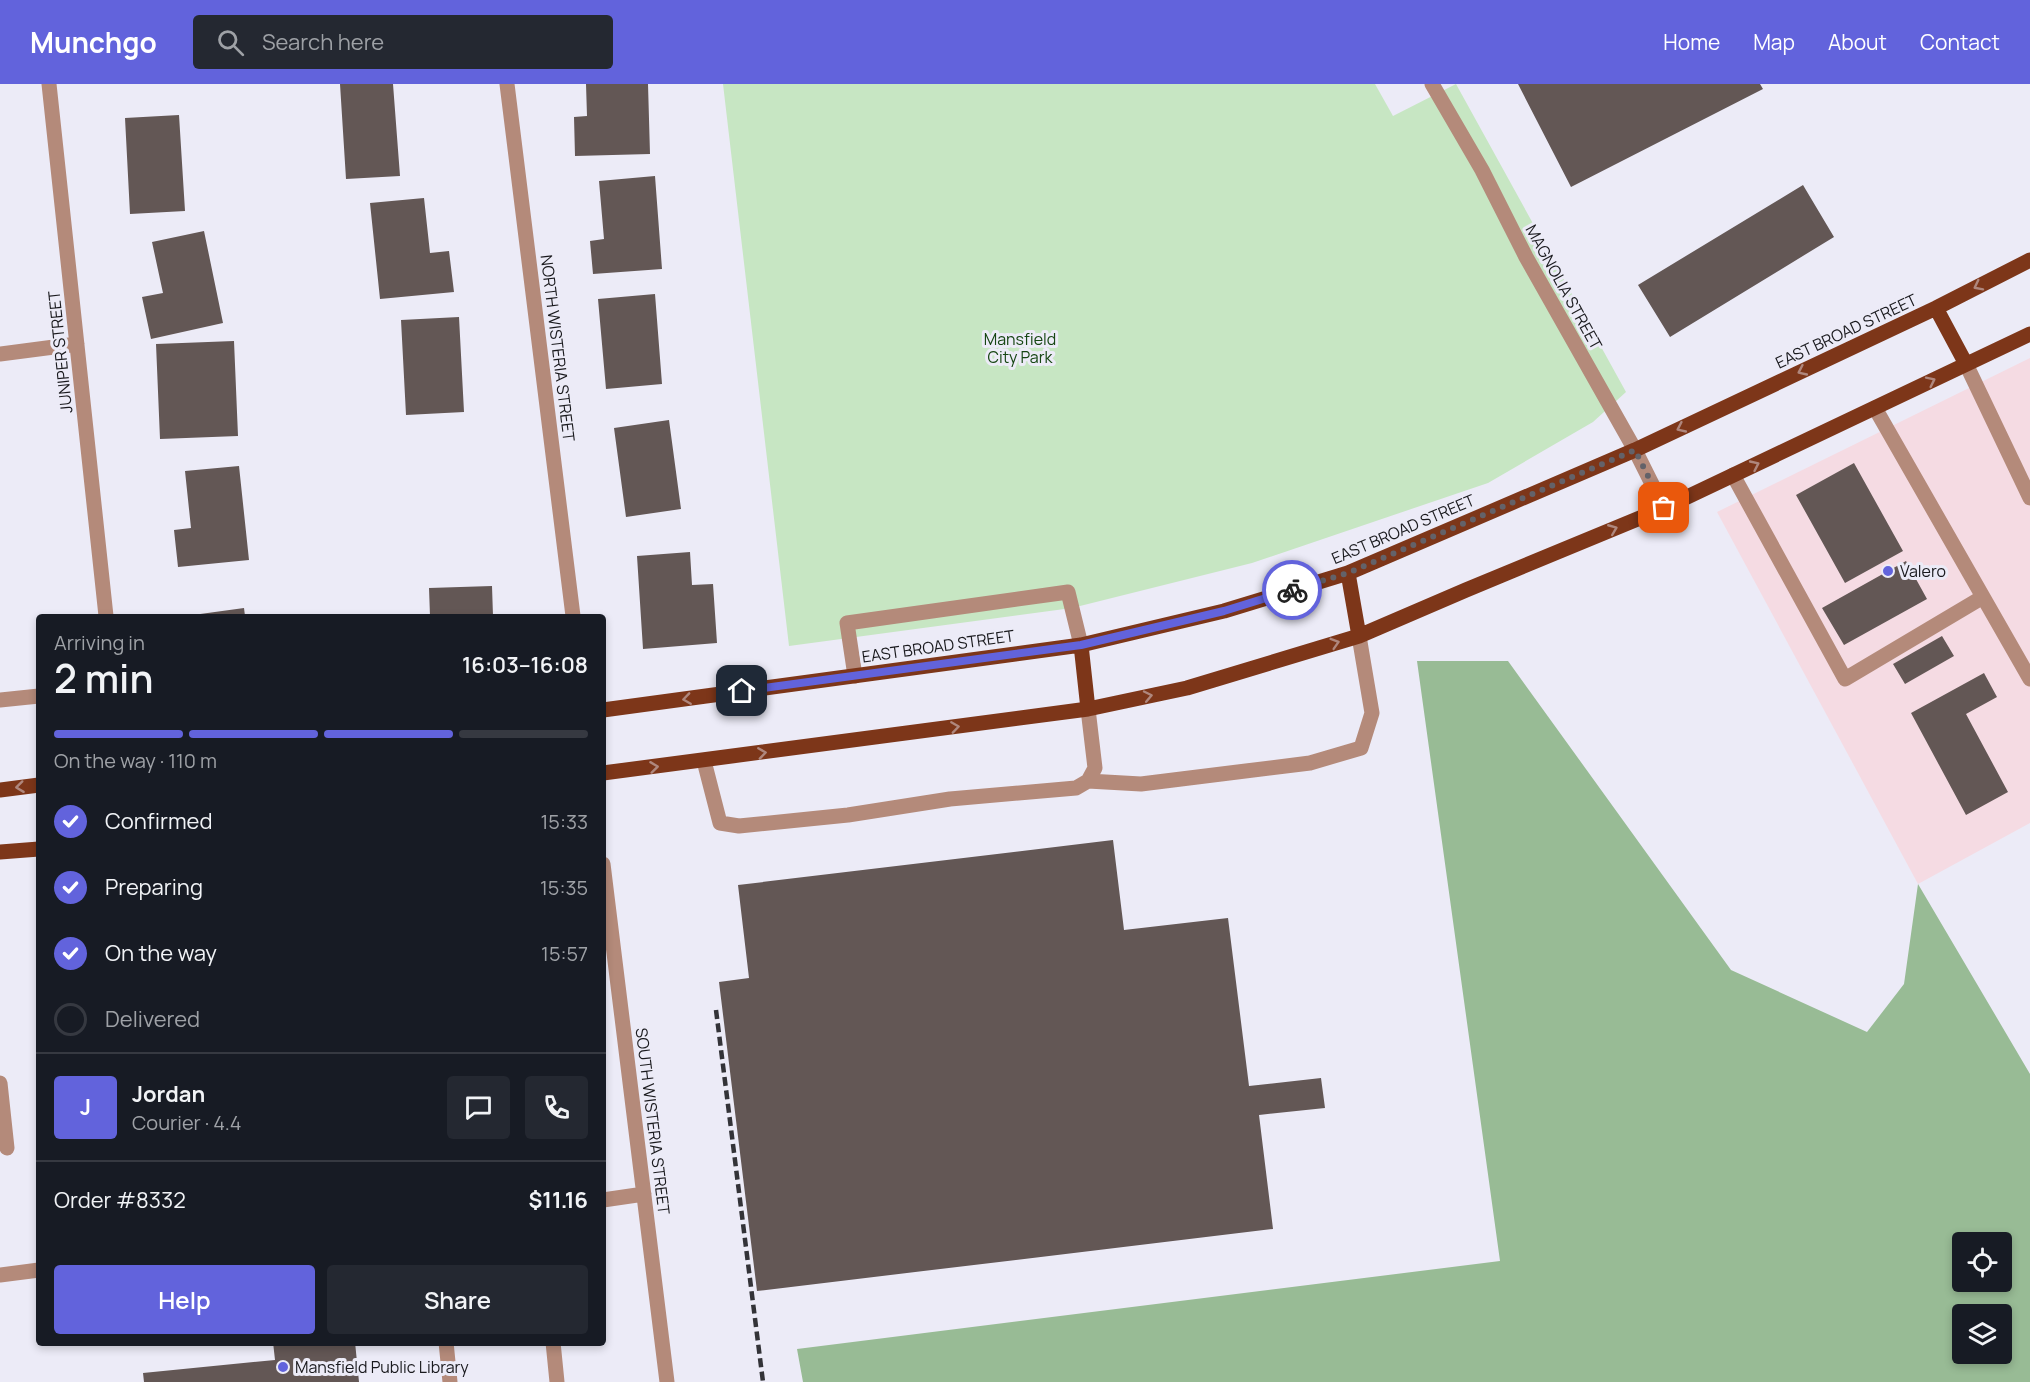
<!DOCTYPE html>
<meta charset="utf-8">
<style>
:root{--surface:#171b24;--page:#242831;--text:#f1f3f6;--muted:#9ea1a6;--line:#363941;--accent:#6263dc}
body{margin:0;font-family:Manrope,sans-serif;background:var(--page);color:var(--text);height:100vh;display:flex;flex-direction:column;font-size:22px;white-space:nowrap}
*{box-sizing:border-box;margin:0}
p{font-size:20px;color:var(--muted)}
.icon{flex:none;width:33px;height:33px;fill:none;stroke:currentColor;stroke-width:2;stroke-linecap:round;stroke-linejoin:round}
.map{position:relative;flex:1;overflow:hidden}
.side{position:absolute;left:36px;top:530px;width:570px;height:732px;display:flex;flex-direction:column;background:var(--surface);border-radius:6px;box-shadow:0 3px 9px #0003}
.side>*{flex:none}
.fabs{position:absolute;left:1952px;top:1148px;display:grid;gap:12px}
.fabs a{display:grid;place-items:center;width:60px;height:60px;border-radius:6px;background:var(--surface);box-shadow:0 3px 9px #0003;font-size:30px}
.pin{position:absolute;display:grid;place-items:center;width:51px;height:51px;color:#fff;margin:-26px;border-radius:12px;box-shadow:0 3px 9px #0006}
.courier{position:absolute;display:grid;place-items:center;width:60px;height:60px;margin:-30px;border:4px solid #6263dc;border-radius:50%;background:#fff;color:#222;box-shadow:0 2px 8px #0007}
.headline em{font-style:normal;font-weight:600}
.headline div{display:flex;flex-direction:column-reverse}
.headline{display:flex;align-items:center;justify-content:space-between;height:102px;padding:0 18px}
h1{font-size:39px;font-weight:600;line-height:45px}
.bar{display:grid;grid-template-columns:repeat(4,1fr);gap:9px 6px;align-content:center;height:72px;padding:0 18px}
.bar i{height:8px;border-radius:4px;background:var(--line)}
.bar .current{background:var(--accent)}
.bar p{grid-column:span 4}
.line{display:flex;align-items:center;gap:15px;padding:0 18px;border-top:2px solid var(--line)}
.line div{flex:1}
.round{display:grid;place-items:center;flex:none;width:63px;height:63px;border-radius:6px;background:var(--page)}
ol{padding:0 18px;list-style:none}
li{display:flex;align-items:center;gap:18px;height:66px}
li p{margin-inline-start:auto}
li .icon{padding:6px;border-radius:50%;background:var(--accent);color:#fff;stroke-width:4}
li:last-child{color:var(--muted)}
li i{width:33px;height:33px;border:3px solid var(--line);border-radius:50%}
.action{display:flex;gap:12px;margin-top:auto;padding:12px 18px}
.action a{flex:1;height:69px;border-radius:6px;background:var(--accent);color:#fff;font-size:24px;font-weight:600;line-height:69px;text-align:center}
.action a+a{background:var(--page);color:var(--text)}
header{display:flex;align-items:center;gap:36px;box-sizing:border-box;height:84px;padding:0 30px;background:var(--accent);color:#fff}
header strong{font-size:28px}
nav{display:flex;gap:33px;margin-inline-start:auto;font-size:21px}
.search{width:420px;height:54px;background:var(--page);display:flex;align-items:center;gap:15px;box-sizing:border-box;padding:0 21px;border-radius:6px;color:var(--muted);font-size:22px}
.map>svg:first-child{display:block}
.commercial{fill:#f5dbe3}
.green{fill:#c7e6c3}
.forest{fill:#98bb95;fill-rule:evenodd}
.building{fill:#635755}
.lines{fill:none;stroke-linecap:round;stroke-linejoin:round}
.minor{stroke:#b48a7a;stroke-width:15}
.major{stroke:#7d3619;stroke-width:15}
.rail{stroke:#333338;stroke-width:4.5;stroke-dasharray:9 4.5;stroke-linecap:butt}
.oneway{stroke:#af877d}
.done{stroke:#636269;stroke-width:6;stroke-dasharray:0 10.8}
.route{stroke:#6263dc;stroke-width:8}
.poi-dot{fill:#6263dc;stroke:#ecebf7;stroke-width:2}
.labels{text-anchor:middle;stroke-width:6;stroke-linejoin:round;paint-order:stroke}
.street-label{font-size:16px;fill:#19191d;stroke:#ecebf7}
.park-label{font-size:16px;fill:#164613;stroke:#ecebf7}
.poi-label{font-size:16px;fill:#19191d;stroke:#ecebf7;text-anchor:start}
</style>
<header>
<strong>Munchgo</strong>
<div class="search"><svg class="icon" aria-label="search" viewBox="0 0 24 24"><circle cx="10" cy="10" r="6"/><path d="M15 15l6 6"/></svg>Search here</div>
<nav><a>Home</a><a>Map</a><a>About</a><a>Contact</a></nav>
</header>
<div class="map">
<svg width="2030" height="1298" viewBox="0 0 2030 1298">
<rect width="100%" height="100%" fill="#ecebf7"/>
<path class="commercial" d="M2030 274V739L1918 800 1717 428Z"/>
<path class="green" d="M723 0H1375L1393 32 1456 0 1626 308 1593 338 1488 399 1252 479 1072 524 789 562Z"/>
<path class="forest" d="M1417 577H1508L1731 886 1867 948 1904 900 1918 800 2030 990V1298H803L797 1265 1500 1177ZM1962 1158H2001V1197H1962ZM1962 1230H2001V1269H1962Z"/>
<path class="building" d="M340 0H393L400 92 346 95Z
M586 0H648L650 70 575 72 574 33 587 32Z
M1518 0H1760L1763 5 1571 103Z
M179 31 185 127 130 130 125 34Z
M655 92 662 185 593 190 590 157 604 155 599 97Z
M1803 101 1834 153 1670 253 1638 201Z
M424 114 430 169 449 167 454 208 380 215 370 119Z
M204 147 223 239 151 255 142 213 163 209 152 158Z
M655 210 662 300 606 305 598 215Z
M459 233 464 328 406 331 401 236Z
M234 257 238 352 160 355 156 260Z
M669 336 681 425 626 433 614 344Z
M1854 379 1903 467 1845 499 1796 411Z
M239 382 249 476 178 483 174 446 191 444 185 387Z
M690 468 692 501 713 500 717 559 643 565 637 472Z
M1906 477 1927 515 1844 561 1822 524Z
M492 502 493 532H430L429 504Z
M244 524 245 532H193V531Z
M1942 552 1954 572 1905 600 1893 580Z
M1984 589 1997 613 1966 630 2008 708 1966 731 1911 629Z
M1113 756 1124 846 1228 834 1249 1002 1321 994 1325 1024 1259 1031 1273 1145 757 1207 719 898 749 894 738 801Z
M273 1258H355L359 1298H144L143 1289 275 1276Z"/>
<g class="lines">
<path class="minor" d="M49 0 106 532
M507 0 573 532
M1432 0 1482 86 1526 173 1635 366 1664 424
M0 270 77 260
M1966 280 2030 414
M1875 324 2030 595
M1733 391 1845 595 1983 513
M855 592 847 539 1068 508 1081 561
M0 616 39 612
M704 677 720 739 739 742 848 731 950 715 1076 704 1088 697 1095 684 1088 625
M1088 697 1141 700 1310 679 1361 664 1372 629 1359 552
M603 780 667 1298
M0 999 7 1064
M603 1116 644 1110
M0 1191 39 1186
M446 1258 450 1298
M553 1258 557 1298"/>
<path class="major" d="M1936 224 1966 280
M1348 489 1359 552
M1081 561 1088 625
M603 626 1081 561 1224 527 1348 489 1635 366 1936 224 2030 176
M603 689 1088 625 1187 604 1359 552 1466 506 1664 424 2030 250
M0 706 39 701
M0 768 39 765"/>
<path class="rail" d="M716 926 763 1298"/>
</g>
<defs><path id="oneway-chevron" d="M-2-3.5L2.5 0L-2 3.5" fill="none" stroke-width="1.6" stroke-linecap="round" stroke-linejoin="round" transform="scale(1.5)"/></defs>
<g class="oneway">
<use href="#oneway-chevron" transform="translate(1978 202) rotate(153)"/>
<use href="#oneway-chevron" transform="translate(1802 287) rotate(155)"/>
<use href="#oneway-chevron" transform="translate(1931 297) rotate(-26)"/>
<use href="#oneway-chevron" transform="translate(1681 344) rotate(155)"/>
<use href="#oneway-chevron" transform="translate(1755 381) rotate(-25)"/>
<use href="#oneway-chevron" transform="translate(1613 445) rotate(-22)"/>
<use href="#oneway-chevron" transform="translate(1335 559) rotate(-17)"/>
<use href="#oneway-chevron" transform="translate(1148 612) rotate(-12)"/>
<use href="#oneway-chevron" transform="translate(687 615) rotate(172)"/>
<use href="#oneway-chevron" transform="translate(955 643) rotate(-8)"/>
<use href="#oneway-chevron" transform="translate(762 669) rotate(-8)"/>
<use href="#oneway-chevron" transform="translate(654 683) rotate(-7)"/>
<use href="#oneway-chevron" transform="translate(20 703) rotate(173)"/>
</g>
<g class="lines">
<path class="done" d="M1292 506 1348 489 1635 366 1664 424"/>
<path class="route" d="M742 607 1081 561 1224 527 1292 506"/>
</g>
<g class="poi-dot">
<circle cx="1888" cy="487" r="6"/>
<circle cx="283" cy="1283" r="6"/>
</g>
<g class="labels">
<g class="street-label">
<text transform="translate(1564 203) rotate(61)" y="6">MAGNOLIA STREET</text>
<text transform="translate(1846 247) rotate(-25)" y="6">EAST BROAD STREET</text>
<text transform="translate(558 264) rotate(83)" y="6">NORTH WISTERIA STREET</text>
<text transform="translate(60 268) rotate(-96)" y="6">JUNIPER STREET</text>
<text transform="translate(1403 445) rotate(-23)" y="6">EAST BROAD STREET</text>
<text transform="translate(938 562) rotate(-8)" y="6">EAST BROAD STREET</text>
<text transform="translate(653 1037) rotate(83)" y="6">SOUTH WISTERIA STREET</text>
</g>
<g class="park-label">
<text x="1020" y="261">Mansfield<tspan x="1020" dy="18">City Park</tspan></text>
</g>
<g class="poi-label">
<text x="1900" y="493">Valero</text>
<text x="295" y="1289">Mansfield Public Library</text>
</g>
</g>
</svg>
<div class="fabs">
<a><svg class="icon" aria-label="locate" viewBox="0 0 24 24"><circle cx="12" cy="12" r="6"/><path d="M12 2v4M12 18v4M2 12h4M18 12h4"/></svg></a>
<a><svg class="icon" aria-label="layers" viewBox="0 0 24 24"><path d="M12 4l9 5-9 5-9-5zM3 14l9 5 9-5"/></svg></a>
</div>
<div class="pin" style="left:1664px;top:424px;background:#ea580c"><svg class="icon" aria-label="bag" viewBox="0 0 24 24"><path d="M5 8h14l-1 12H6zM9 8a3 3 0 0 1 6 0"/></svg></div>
<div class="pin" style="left:742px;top:607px;background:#1f2937"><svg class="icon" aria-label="home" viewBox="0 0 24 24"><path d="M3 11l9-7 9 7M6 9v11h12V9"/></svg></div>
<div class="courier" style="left:1292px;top:506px"><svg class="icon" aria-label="bike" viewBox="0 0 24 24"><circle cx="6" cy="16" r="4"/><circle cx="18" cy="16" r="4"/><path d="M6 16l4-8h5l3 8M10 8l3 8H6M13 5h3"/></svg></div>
<section class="side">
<div class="headline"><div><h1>2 min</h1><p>Arriving in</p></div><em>16:03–16:08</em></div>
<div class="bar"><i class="current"></i><i class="current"></i><i class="current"></i><i></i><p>On the way · 110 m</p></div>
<ol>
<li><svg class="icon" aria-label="check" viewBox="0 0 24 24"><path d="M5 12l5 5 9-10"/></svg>Confirmed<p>15:33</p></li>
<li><svg class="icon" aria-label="check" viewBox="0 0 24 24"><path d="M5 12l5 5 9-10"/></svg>Preparing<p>15:35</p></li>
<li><svg class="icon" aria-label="check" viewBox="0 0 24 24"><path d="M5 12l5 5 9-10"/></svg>On the way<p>15:57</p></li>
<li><i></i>Delivered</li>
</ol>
<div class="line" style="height:108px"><b class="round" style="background:var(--accent);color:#fff">J</b><div><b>Jordan</b><p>Courier · 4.4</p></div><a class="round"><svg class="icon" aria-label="chat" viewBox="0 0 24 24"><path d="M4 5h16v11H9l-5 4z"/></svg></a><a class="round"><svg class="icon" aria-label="phone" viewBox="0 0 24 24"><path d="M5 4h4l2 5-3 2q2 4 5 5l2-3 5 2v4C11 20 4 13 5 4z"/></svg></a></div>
<div class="line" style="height:78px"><div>Order #8332</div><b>$11.16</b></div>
<div class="action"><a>Help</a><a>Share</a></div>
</section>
</div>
